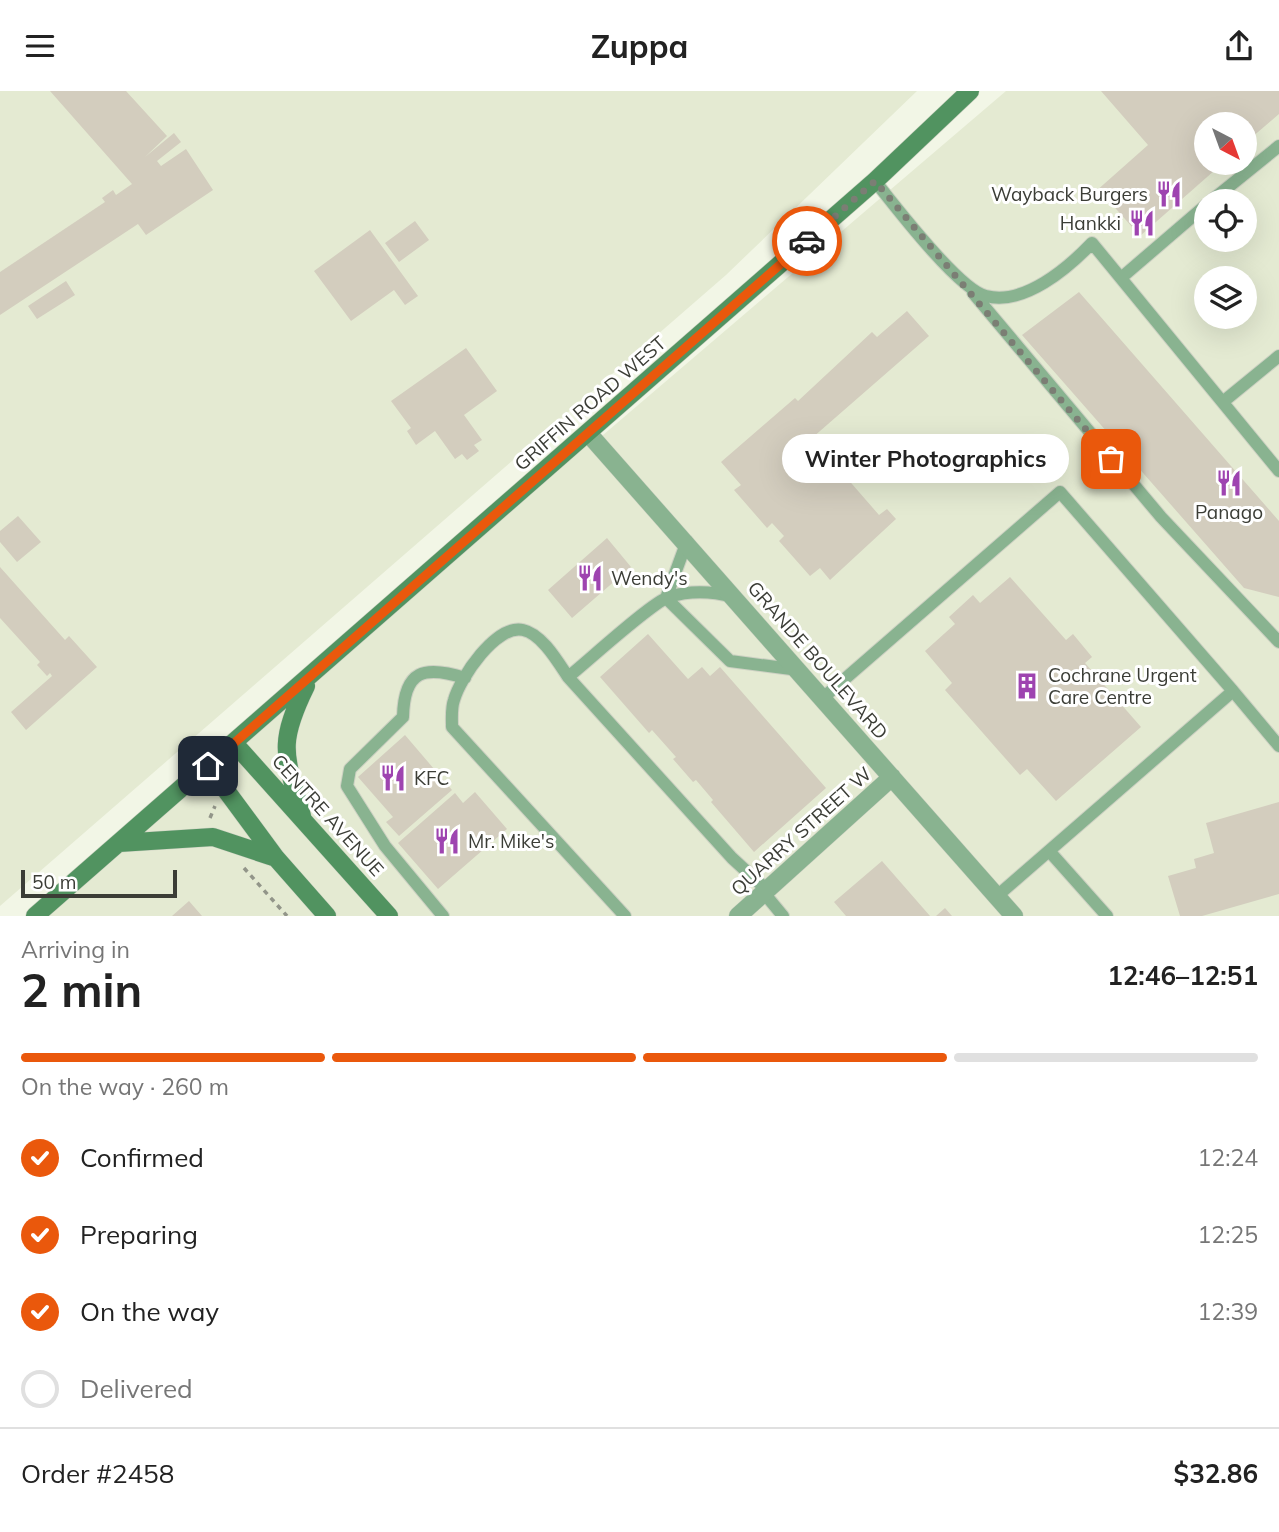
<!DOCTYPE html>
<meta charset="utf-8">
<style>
:root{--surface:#fff;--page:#f6f6f6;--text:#222;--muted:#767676;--line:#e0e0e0;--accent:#ea580c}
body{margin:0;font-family:Mulish,sans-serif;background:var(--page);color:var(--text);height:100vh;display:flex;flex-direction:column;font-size:26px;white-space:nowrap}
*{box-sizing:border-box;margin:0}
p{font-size:23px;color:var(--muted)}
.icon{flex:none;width:38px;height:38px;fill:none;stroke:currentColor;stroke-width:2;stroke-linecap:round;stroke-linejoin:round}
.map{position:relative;height:825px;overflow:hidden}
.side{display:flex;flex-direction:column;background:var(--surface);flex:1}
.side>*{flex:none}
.needle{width:46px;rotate:139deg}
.controls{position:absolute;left:1194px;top:21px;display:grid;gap:14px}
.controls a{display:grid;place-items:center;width:63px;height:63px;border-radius:50%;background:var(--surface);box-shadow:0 7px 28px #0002;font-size:35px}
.scale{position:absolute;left:21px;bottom:18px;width:156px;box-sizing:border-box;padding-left:7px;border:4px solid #3b3d36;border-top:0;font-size:19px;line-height:24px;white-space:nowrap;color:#3b3d36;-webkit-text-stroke:5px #fff;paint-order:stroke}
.pin{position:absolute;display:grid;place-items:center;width:60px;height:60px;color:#fff;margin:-30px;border-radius:14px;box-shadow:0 4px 10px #0006}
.courier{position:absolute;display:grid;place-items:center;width:70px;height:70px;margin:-35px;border:5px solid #ea580c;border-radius:50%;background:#fff;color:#222;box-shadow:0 2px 9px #0007}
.bubble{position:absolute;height:49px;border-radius:24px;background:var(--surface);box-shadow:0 7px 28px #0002;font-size:23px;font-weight:700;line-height:49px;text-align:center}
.overview em{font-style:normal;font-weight:700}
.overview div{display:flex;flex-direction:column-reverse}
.overview{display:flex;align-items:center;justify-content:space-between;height:119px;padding:0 21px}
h1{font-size:46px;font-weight:700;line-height:52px}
.bar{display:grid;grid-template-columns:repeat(4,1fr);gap:10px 7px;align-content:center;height:84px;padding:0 21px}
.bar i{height:9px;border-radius:5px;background:var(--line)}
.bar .selected{background:var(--accent)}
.bar p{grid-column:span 4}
.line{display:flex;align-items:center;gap:18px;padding:0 21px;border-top:2px solid var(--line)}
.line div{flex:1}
ol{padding:0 21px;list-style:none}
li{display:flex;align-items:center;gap:21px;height:77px}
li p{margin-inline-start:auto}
li .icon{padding:7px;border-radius:50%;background:var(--accent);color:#fff;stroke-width:4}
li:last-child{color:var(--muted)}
li i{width:38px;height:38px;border:4px solid var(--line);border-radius:50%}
header{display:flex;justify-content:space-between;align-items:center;height:91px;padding:0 21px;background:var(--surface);font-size:32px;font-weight:700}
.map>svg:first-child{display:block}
.built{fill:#e4ead2;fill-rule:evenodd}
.building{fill:#d3cdbe}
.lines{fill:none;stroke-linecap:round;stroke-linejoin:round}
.service-casing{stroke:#cdd1c3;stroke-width:14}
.minor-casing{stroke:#cdd1c3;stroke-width:19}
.secondary-casing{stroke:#cdd1c3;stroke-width:19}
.path{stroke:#929589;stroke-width:3.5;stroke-dasharray:5 5;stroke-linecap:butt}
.service{stroke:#89b390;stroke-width:12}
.minor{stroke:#89b390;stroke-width:18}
.secondary{stroke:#519360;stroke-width:18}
.done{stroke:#7b7e74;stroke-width:7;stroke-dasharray:0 12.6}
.route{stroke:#ea580c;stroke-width:9}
.labels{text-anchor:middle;stroke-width:6;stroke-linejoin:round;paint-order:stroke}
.poi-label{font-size:19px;fill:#3b3d36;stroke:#fff;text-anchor:start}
.street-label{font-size:19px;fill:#3b3d36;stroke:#fff}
</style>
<header><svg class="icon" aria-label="menu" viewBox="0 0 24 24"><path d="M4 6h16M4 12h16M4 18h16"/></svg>Zuppa<svg class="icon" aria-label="share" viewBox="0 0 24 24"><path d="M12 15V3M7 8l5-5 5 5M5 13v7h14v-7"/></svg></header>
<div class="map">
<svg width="1279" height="825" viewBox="0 0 1279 825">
<rect width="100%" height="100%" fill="#f2f6e6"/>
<path class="built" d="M0 0H917L726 184 0 815Z
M1006 0H1279V825H35L588 342 596 350ZM1206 33H1244V72H1206ZM1206 110H1244V149H1206ZM1206 187H1244V226H1206Z"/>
<path class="building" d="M50 0H126L167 45 145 66 174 42 181 51 157 70 161 75 186 58 213 99 146 144 138 133 0 224V181L105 111 102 107 113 99 116 104 132 93Z
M1101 0H1279V23L1244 53V33H1206V72H1223L1140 145 1102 102 1099 105 1095 101 1148 54Z
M415 130 429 149 399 171 385 152Z
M370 139 418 205 405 214 394 199 351 230 314 180Z
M66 190 75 204 37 228 28 215Z
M1079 201 1279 430V506L1244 497 1022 244Z
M907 220 929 245 812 347 879 424 887 418 896 428 830 489 820 477 810 485 779 450 784 445 772 432 767 437 734 399 741 394 721 371 795 307 798 310 872 241 877 246Z
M466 257 497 300 464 324 482 349 474 354 479 360 467 369 462 363 455 368 435 340 416 354 407 340 411 337 391 310Z
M18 425 41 451 17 471 0 451V440Z
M607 447 631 476 572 527 548 499Z
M0 476 65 549 69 545 97 576 26 639 11 621 52 585 50 582 47 585 37 574 40 571 0 527Z
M1010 486 1066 549 1073 543 1092 566 1085 572 1141 636 1056 710 1027 678 1020 684 945 599 952 592 925 560 955 533 949 526 973 504 980 512Z
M648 543 688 588 702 576 710 585 720 576 826 697 754 761 711 711 713 709 696 689 693 691 673 668 676 666 652 639 649 642 600 586Z
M405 644 452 699 399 745 386 731 393 726 358 686Z
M475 701 507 738 438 798 398 752 455 702 463 712Z
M1279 711V803L1202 825H1180L1168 785 1196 777 1194 768 1214 762 1206 732Z
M882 770 930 825H846L834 811Z
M189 810 202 825H172Z
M945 817 952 825H936Z"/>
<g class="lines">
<g class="service-casing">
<path id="service" d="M875 90C894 114 959 199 986 205 1024 215 1068 177 1092 152L1279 380
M1211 110 1279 55
M1121 187 1206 114
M973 202 1161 426 1279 551
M1224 310 1279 265
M687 450 666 507 730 570 799 579
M733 506C711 500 691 499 669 506 652 511 587 571 568 586L732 767 767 799
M568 586C558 571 542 543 523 539 496 533 460 587 454 609 451 617 452 628 452 636L625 825
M1233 600 1279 655
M824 606 1060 401 1233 600 997 805
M1050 761 1107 825
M764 802 783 825
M443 825 385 755 347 695 350 678 403 626C404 579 424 574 465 587"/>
</g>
<g class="minor-casing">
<path id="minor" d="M588 342 1014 825
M738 825 892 686"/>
</g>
<g class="secondary-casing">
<path id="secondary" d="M234 652 389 825
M208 675 276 767 327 825
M302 725C285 663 277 654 306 595
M119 752 213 746 276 767
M35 825 875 90 970 0"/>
</g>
<path class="path" d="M210 727 215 715
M244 777 287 825"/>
<use href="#service" class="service"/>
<use href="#minor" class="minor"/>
<use href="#secondary" class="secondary"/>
</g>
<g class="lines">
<path class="done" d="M807 150 875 90 1111 368"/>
<path class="route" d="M208 675 807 150"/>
</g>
<defs>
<g id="restaurant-bare" transform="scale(2.1)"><path d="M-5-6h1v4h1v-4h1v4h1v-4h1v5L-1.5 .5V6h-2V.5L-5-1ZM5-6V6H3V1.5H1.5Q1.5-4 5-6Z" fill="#9e44b0" stroke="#fff" stroke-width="2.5" paint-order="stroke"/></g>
<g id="building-bare" transform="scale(2.1)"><path d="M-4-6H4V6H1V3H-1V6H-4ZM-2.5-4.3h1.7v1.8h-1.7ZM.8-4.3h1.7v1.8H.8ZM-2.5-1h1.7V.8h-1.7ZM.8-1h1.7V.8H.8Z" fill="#9e44b0" stroke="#fff" stroke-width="2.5" paint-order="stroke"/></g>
</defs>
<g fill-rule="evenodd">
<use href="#restaurant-bare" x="1169" y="103"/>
<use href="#restaurant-bare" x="1142" y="132"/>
<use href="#restaurant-bare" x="1229" y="392"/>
<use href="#restaurant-bare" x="590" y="487"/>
<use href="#building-bare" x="1027" y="595"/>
<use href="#restaurant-bare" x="393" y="687"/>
<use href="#restaurant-bare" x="447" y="750"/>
</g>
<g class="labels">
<g class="poi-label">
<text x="1148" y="110" text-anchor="end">Wayback Burgers</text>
<text x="1121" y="139" text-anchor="end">Hankki</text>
<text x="1229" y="428" text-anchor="middle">Panago</text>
<text x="611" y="494">Wendy's</text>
<text x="1048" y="591">Cochrane Urgent<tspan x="1048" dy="22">Care Centre</tspan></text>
<text x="414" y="694">KFC</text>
<text x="468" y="757">Mr. Mike's</text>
</g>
<g class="street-label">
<text transform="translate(590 312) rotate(-41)" y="7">GRIFFIN ROAD WEST</text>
<text transform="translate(818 569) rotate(49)" y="7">GRANDE BOULEVARD</text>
<text transform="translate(328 724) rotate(48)" y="7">CENTRE AVENUE</text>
<text transform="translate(801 740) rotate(-42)" y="7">QUARRY STREET W</text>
</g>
</g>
</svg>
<div class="controls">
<a><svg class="needle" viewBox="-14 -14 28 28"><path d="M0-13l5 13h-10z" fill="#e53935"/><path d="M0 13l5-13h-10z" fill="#767676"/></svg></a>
<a><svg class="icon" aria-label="locate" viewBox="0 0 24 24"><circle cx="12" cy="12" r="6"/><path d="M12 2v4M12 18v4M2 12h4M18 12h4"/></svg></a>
<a><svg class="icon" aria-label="layers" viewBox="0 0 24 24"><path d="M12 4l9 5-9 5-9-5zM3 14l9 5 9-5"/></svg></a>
</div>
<div class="scale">50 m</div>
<div class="pin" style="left:1111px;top:368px;background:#ea580c"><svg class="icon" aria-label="bag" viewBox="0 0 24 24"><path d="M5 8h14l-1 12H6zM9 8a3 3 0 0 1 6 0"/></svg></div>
<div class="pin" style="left:208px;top:675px;background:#1f2937"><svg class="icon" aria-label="home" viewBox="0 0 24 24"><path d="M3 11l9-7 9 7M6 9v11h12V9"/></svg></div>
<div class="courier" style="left:807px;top:150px"><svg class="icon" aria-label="car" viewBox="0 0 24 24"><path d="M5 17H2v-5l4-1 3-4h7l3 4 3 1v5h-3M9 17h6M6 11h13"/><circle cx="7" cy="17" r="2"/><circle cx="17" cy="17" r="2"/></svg></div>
<div class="bubble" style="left:782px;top:343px;width:287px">Winter Photographics</div>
</div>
<section class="side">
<div class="overview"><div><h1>2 min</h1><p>Arriving in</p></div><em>12:46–12:51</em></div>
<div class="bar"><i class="selected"></i><i class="selected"></i><i class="selected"></i><i></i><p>On the way · 260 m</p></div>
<ol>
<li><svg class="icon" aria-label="check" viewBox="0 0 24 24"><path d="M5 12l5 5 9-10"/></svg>Confirmed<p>12:24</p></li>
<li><svg class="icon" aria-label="check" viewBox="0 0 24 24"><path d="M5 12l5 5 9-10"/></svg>Preparing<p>12:25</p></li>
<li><svg class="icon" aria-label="check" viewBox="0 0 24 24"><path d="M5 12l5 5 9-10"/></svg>On the way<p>12:39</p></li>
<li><i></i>Delivered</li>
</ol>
<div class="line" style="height:91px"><div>Order #2458</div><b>$32.86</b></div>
</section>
